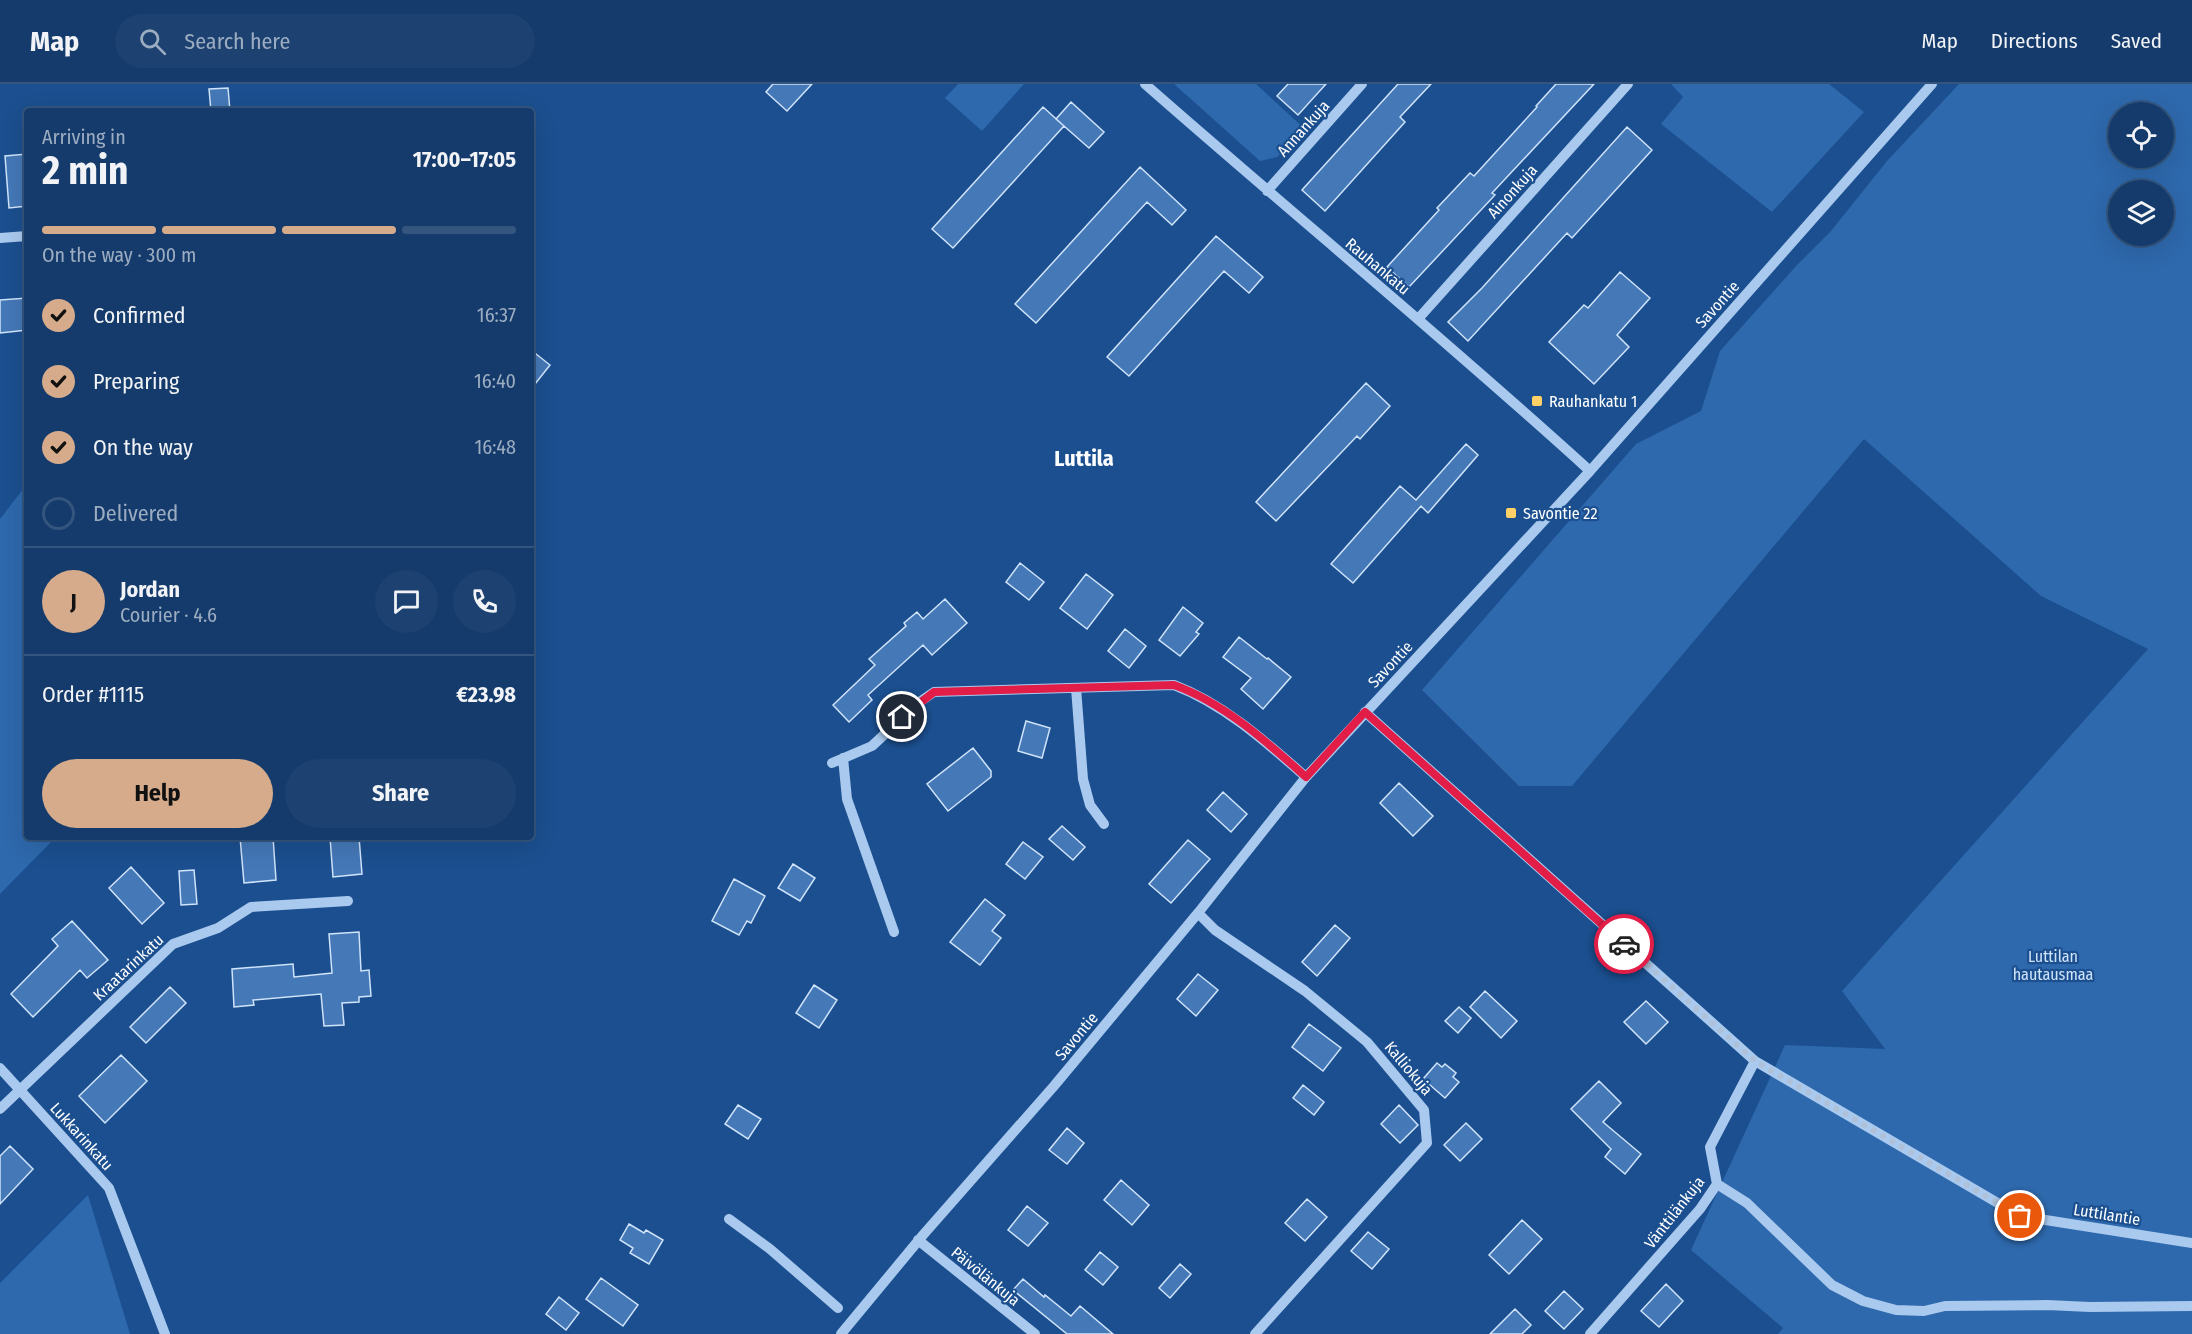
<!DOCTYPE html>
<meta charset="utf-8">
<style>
:root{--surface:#143b6b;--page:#1d4271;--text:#f1f3f6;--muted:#9dadc1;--line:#33557e;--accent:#d6ab8b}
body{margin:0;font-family:"Fira Sans Condensed",sans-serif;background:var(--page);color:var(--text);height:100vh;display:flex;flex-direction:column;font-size:22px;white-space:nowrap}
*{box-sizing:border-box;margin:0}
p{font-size:20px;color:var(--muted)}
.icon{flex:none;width:33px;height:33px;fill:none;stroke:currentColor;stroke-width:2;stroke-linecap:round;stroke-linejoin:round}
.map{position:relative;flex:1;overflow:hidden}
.drawer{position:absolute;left:24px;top:24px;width:510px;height:732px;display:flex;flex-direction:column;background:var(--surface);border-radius:6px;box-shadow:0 6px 24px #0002,0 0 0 2px var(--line)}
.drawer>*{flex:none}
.fabs{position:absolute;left:2108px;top:18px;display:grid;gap:12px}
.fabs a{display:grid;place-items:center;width:66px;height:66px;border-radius:50%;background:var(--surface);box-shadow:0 6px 24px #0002,0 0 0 2px var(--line);font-size:30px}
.pin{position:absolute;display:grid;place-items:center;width:51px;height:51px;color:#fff;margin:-26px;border:3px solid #fff;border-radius:50%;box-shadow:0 2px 6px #0007}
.courier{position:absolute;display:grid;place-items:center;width:60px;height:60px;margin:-30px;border:4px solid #e11d48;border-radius:50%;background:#fff;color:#222;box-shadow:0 2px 8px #0007}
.headline em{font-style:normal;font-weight:700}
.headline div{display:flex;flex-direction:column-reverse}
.headline{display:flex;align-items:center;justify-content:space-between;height:102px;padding:0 18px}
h1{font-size:39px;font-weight:700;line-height:45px}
.bar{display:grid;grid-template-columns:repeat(4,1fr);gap:9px 6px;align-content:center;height:72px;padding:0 18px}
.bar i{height:8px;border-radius:4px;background:var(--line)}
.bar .on{background:var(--accent)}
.bar p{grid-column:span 4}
.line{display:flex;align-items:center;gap:15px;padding:0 18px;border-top:2px solid var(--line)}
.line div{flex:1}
.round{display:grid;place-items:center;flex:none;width:63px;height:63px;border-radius:32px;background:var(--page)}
ol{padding:0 18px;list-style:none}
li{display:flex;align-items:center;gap:18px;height:66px}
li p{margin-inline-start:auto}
li .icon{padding:6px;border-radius:50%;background:var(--accent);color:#111;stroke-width:4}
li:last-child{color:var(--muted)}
li i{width:33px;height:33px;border:3px solid var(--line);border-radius:50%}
.primary-button{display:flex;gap:12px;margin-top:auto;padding:12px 18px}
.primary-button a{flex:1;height:69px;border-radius:36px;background:var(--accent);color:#111;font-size:24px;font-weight:700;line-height:69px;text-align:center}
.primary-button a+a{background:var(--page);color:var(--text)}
header{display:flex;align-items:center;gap:36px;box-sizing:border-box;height:84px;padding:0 30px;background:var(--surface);border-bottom:2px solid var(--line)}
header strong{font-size:28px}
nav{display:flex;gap:33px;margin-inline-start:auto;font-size:21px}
.search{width:420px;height:54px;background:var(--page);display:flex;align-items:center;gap:15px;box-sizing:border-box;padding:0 21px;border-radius:33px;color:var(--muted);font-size:22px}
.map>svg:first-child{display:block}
.green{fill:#2e69ad;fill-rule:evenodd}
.building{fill:#4478b7;stroke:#cfe3fa;stroke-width:1.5}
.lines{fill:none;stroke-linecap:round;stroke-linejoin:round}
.minor{stroke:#a9c9ee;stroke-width:10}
.done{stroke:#afc1d8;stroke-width:6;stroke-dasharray:0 10.8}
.route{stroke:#e11d48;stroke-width:8}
.poi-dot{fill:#ffd166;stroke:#1b4f8f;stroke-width:2}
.labels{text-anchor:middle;stroke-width:4.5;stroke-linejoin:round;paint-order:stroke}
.street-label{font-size:16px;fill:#fff;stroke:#1b4f8f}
.poi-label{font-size:16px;fill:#fff;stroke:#1b4f8f;text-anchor:start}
.park-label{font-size:16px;fill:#cfe3fa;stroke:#1b4f8f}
.district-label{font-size:22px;font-weight:bold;fill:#fff;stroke:#1b4f8f}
</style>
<header>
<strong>Map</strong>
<div class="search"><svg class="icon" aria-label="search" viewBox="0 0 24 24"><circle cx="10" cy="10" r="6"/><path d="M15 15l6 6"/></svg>Search here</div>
<nav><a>Map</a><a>Directions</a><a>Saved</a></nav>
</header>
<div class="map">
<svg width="2192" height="1250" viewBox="0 0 2192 1250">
<rect width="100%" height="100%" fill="#1b4f8f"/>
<path class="green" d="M958 0H1024L982 47 945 14Z
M1174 0H1256L1306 46 1277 73 1260 77Z
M1671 0H1829L1864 28 1772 128 1661 40 1683 13Z
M1959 0H2192V1250H1778L1783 1244 1691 1166 1785 961 1885 965 1842 907 2148 565 2041 512 1864 355 1572 702H1519L1422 606 1636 360 1701 327 1720 267 1797 181 1831 147 1887 77ZM2118 28H2163V74H2118ZM2118 106H2163V152H2118Z
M27 400V753H56L0 810V435Z
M88 1111 130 1250H0V1199Z"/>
<path class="building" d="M773 0H812L787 27 766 8Z
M1288 0H1326L1298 31 1277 12Z
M1398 0H1431L1400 33 1405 38 1325 127 1302 106Z
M1556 0H1594L1492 109 1495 111 1409 203 1387 183 1439 126 1437 124 1470 89 1474 92 1537 23 1536 22Z
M228 4 230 27H211L209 5Z
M1071 18 1104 48 1089 64 1056 35Z
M1043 23 1064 42 953 164 932 145Z
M1627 43 1652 66 1572 154 1567 149 1468 257 1448 238 1482 204Z
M27 70V122L9 124 5 72Z
M1140 83 1186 126 1172 141 1147 118 1036 239 1015 220Z
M1216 152 1263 193 1249 209 1224 187 1129 292 1107 273Z
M1620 188 1650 214 1617 251 1629 263 1594 300 1549 258 1584 221 1588 224Z
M27 214V246L0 249V216Z
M531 266 550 281 531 305Z
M1366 299 1390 322 1360 355 1357 352 1276 437 1256 418Z
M1466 360 1478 371 1428 429 1421 422 1353 499 1331 480 1400 402 1416 416Z
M1020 479 1044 498 1029 516 1006 498Z
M1086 490 1113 511 1087 545 1060 524Z
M945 515 967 539 932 571 923 561 868 611 872 616 849 638 833 621 875 581 869 575 906 542 904 539 917 528 923 535Z
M1183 523 1203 539 1196 548 1199 550 1180 572 1159 556Z
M1125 545 1146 562 1129 584 1108 567Z
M1239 553 1267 575 1268 574 1291 593 1263 625 1241 605 1251 594 1223 573Z
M1026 637 1050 644 1042 674 1018 667Z
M973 664 991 687V693L948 727 927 700Z
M1399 699 1433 732 1413 752 1380 719Z
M1223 708 1247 730 1231 748 1207 726Z
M1062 742 1085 763 1073 776 1049 755Z
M240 753H273L276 796 244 799Z
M330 753H359L362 790 333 793Z
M1188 756 1210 775 1171 819 1149 800Z
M1023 758 1043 773 1025 795 1006 780Z
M793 780 815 794 800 817 778 804Z
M131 783 164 819 142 840 109 804Z
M194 786 197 820 181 821 179 787Z
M734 795 765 812 751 839 747 837 739 851 712 837Z
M985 815 1005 831 992 847 1001 854 980 881 950 858Z
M72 837 108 876 87 894 80 886 33 933 11 910 58 862 52 855Z
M1335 841 1350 854 1317 892 1302 878Z
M359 848 361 887 369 886 371 912 359 913V918L342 919 344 941 324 942 321 910 253 916 254 921 234 923 232 885 293 880 294 893 332 889 329 850Z
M1198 890 1218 906 1196 932 1177 915Z
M814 901 837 916 819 944 796 929Z
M170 903 186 919 146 959 130 943Z
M1485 907 1517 937 1501 954 1470 923Z
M1646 917 1668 938 1646 960 1624 938Z
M1459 923 1471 934 1458 949 1445 937Z
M1309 940 1341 964 1323 987 1292 963Z
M121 971 147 997 105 1039 79 1012Z
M1437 979 1442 983 1445 980 1456 989 1453 993 1459 998 1445 1014 1423 995Z
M1599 997 1621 1019 1603 1038 1641 1070 1625 1090 1605 1073 1611 1065 1571 1025Z
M1303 1001 1324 1018 1314 1031 1293 1014Z
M738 1021 761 1035 748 1055 725 1040Z
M1399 1021 1418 1041 1400 1059 1381 1040Z
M1466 1039 1482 1055 1460 1077 1444 1061Z
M1067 1044 1084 1059 1067 1080 1049 1066Z
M10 1062 33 1085 0 1120V1072Z
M1121 1096 1149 1121 1132 1141 1104 1116Z
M1307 1115 1327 1133 1305 1157 1285 1139Z
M1027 1122 1048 1139 1028 1162 1008 1146Z
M1522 1136 1542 1155 1509 1190 1489 1171Z
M629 1140 644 1149 646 1146 663 1156 649 1180 630 1169 633 1164 620 1156Z
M1368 1148 1389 1165 1372 1185 1351 1167Z
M1100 1168 1118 1183 1103 1201 1085 1186Z
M1180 1180 1191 1190 1170 1214 1159 1204Z
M601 1194 638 1221 623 1242 586 1215Z
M1023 1195 1044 1213 1045 1211 1071 1232 1080 1222 1113 1250H1067L1013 1206Z
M1666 1200 1683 1217 1659 1243 1641 1227Z
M1564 1207 1583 1225 1564 1245 1545 1227Z
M559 1213 579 1229 566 1246 546 1230Z
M1515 1225 1531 1241 1522 1250H1490Z"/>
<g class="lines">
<path class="minor" d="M1145 0C1293 130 1445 255 1590 387
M1267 107 1362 0
M0 154 27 152
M1418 235 1628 0
M1076 604 1083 695 1090 721 1104 740
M1365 628 1755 977 2020 1132 2192 1159
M843 674 847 715 894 848
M832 679 872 662 918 619 934 608 1174 601C1224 620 1266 658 1306 693
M1198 829 1215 846 1305 907 1367 958 1424 1026 1427 1059 1255 1250
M0 984 109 1104 165 1250
M0 1025 173 860 218 844 251 823 348 817
M1717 1100 1747 1119 1832 1201 1863 1217 1896 1226 1924 1227 1945 1222 2047 1221 2090 1223 2192 1222
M729 1135 770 1165 838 1224
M918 1156 1035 1250
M841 1250 923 1151 1054 1002 1198 829 1306 693 1590 387 1932 0
M1590 1250 1700 1125 1717 1100 1710 1063 1755 977"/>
</g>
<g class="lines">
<path class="done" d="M1624 860 1755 977 2020 1132"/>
<path class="route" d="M902 633 934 608 1174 601C1224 619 1267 658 1306 693L1365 628 1624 860"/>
</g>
<g class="poi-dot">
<rect x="1531" y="311" width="12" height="12" rx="3"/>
<rect x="1505" y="423" width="12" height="12" rx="3"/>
</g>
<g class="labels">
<g class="street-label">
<text transform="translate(1303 44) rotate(-48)" y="6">Annankuja</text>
<text transform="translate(1512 107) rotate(-48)" y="6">Ainonkuja</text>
<text transform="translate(1378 182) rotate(40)" y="6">Rauhankatu</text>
<text transform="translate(1717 220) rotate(-48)" y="6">Savontie</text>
<text transform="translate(1390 580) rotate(-47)" y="6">Savontie</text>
<text transform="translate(128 883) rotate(-43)" y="6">Kraatarinkatu</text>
<text transform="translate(1076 952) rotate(-50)" y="6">Savontie</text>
<text transform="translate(1409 984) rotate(50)" y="6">Kalliokuja</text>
<text transform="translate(82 1052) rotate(48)" y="6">Lukkarinkatu</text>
<text transform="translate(1674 1128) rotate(-52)" y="6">Vänttilänkuja</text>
<text transform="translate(2107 1130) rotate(9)" y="6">Luttilantie</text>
<text transform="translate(986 1192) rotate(39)" y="6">Päivölänkuja</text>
</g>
<g class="poi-label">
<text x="1549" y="323">Rauhankatu 1</text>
<text x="1523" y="435">Savontie 22</text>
</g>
<g class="park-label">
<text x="2053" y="878">Luttilan<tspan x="2053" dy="18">hautausmaa</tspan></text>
</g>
<g class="district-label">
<text x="1084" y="382">Luttila</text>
</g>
</g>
</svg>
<div class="fabs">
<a><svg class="icon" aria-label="locate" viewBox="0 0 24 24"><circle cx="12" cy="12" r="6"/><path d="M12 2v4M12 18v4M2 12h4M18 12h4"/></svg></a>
<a><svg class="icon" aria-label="layers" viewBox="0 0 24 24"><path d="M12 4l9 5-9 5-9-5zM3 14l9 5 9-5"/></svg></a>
</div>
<div class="pin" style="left:2020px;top:1132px;background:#ea580c"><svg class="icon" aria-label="bag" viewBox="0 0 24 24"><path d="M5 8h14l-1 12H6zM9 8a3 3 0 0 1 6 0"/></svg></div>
<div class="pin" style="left:902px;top:633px;background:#1f2937"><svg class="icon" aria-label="home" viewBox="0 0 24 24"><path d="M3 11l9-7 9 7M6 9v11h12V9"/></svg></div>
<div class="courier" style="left:1624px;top:860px"><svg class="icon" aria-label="car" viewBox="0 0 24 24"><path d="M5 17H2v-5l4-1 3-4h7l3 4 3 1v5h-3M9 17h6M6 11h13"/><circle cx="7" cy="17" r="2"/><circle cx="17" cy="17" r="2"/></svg></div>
<section class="drawer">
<div class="headline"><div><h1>2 min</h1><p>Arriving in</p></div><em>17:00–17:05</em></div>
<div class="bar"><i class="on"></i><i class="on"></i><i class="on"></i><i></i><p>On the way · 300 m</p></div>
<ol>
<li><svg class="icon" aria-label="check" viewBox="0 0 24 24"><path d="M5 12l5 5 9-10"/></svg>Confirmed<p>16:37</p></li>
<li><svg class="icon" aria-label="check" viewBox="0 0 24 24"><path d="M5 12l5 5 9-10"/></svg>Preparing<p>16:40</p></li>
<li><svg class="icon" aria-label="check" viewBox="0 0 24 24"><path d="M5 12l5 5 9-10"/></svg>On the way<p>16:48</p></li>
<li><i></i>Delivered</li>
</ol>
<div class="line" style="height:108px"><b class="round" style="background:var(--accent);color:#111">J</b><div><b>Jordan</b><p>Courier · 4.6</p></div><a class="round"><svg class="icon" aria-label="chat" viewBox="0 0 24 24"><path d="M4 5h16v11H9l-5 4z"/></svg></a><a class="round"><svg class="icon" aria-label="phone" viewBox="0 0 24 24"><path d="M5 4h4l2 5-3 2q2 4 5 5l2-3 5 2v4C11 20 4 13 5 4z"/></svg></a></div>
<div class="line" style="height:78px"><div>Order #1115</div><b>€23.98</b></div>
<div class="primary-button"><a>Help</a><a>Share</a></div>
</section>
</div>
